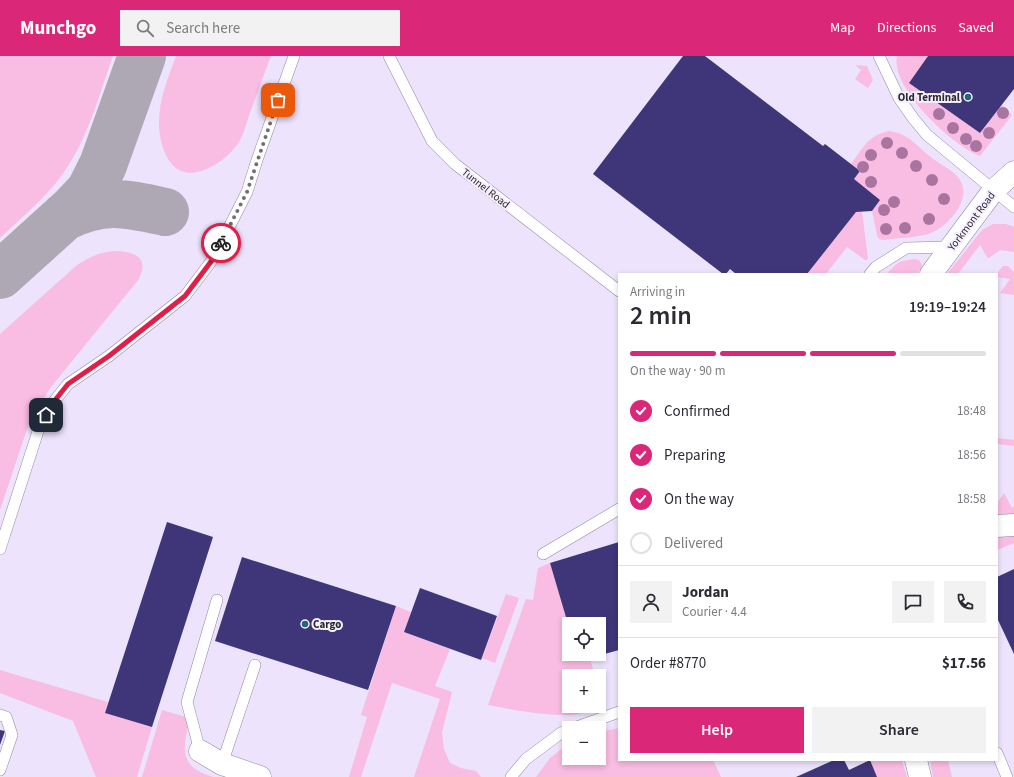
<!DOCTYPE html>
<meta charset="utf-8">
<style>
:root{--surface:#fff;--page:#f2f2f3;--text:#2b2b33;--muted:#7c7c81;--line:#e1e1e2;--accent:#db2777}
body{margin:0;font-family:"Source Sans 3",sans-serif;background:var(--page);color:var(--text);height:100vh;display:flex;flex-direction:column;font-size:15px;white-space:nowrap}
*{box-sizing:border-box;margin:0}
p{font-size:13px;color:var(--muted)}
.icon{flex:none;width:22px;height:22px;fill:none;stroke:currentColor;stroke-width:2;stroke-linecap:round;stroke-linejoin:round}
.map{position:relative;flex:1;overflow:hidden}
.drawer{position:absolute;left:618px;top:217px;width:380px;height:488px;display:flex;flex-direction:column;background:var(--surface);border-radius:0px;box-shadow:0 2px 6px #0003}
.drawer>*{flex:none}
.tools{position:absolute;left:562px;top:561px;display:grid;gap:8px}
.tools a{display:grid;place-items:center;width:44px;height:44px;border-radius:0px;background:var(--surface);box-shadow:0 2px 6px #0003;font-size:20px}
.pin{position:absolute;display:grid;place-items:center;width:34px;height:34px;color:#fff;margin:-17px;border-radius:8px;box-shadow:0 2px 6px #0006}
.courier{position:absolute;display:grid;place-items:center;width:40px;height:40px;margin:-20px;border:3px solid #e11d48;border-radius:50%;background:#fff;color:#222;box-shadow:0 1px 5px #0007}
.head em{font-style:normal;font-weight:600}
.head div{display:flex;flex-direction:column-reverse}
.head{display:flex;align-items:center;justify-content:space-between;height:68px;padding:0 12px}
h1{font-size:26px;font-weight:600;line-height:30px}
.bar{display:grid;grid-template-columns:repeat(4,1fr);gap:6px 4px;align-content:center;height:48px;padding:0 12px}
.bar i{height:5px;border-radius:3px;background:var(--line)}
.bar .selected{background:var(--accent)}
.bar p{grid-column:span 4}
.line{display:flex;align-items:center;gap:10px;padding:0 12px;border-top:1px solid var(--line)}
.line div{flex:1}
.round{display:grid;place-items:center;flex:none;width:42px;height:42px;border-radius:0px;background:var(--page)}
ol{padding:0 12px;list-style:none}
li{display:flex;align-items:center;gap:12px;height:44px}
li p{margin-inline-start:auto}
li .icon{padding:4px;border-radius:50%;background:var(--accent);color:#fff;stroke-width:4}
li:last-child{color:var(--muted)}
li i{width:22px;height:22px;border:2px solid var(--line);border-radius:50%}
.button{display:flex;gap:8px;margin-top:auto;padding:8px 12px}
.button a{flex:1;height:46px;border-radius:0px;background:var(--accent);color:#fff;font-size:16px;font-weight:600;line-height:46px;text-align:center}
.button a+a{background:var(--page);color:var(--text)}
header{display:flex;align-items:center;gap:24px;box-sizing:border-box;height:56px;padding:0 20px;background:var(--accent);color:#fff}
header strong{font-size:19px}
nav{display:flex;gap:22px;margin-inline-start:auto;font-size:14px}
.search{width:280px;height:36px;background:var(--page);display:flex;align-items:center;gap:10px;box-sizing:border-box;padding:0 14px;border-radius:0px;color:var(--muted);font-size:15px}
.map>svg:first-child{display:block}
.built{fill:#ede3fc;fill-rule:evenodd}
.green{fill:#f9bce2}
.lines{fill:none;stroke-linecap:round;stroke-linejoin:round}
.taxiway{stroke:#aea8b4;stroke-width:48}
.building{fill:#3f3679}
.lane-casing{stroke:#91889e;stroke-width:12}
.street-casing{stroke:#91889e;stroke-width:23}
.lane{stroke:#fff;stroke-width:11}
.street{stroke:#fff;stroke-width:22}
.tree{fill:#a975a0}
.done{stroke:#726e78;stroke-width:4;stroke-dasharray:0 7.2}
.route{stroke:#e11d48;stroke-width:5}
.poi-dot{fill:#216876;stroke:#f5effd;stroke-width:1.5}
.labels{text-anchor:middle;stroke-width:4;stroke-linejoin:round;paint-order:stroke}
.poi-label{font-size:11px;font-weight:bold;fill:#2c2831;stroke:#f5effd;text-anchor:end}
.street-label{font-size:11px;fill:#2c2831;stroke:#f5effd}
</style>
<header>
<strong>Munchgo</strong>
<div class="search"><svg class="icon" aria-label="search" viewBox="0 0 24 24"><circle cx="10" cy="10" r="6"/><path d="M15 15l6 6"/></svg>Search here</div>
<nav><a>Map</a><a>Directions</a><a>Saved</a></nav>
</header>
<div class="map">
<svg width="1014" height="721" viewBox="0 0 1014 721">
<rect width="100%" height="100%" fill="#f5effd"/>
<path class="built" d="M0 0H1014V721H0ZM619 218H997V704H619ZM569 568H599V598H569ZM569 620H599V650H569ZM569 672H599V702H569Z"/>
<path class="green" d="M0 0H113C99 39 88 82 64 116 47 141 22 161 0 182Z
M176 0H271C264 18 258 36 251 54 246 68 243 84 232 95 221 107 198 122 181 115 165 108 159 83 159 67 159 43 168 22 176 0Z
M897 0H928L909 27 980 77 1002 49 1012 59 980 100C953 90 890 32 897 0Z
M855 9 867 10 873 24 868 32 855 23 861 14Z
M889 75C910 78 916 90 932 102 940 108 950 113 957 120 976 140 948 172 928 178 914 182 897 182 883 184L879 183 877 179 872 155 879 144 854 123 860 115 851 108C864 91 867 80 889 75Z
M856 156H862L868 202 867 204H865L847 191 826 218H807Z
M993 168H1006L1014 171V196L1000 194 989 202 987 201 980 189 958 218H947L982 174Z
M117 195C136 196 149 202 139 223L51 331 30 364 0 454V278L77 209C91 200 100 196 117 195Z
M914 203 919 204 922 209 921 213 917 218H886L899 206Z
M1003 210H1008L1014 216V239L1000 237 1010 223 997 221V217Z
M997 382 1014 384V390L997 388Z
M1004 437 1012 452 1014 450V458L997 460V447Z
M997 479H1014V487L997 494Z
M550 507 569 570V598H577L579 605 590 602 595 620H569V650H596C582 669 510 653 488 649L526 543 533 544 538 512Z
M506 538 519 542 495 607 482 602Z
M396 550 411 556 404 576 450 593 435 630 452 636 442 677 444 693 450 707 461 712 476 715 481 721H414L440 643 392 627 361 721H349L367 661 361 659Z
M0 614 108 646 105 657 152 671 137 721H96L73 665 0 637Z
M162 654 186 661 189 666C182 695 180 711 213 721H142Z
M619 672V704H713L721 721H536L550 702 569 687V702H599V676Z
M870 704H902L907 721H877Z
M930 704H948L952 721H933Z"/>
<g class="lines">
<path class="taxiway" d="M64 161C104 142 124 147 165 156
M0 219 73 153 90 135 103 109 142 0"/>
</g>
<path class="building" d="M683 0H705L823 90 825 88 860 115 854 123 880 144 872 155 856 156 807 218H736L730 213 726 218H723L593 118Z
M928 0H1014V33L980 77 909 27Z
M167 466 213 481 152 671 105 657Z
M619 486V594L579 605 577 598H599V568H568L550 507Z
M242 501 396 550 368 634 215 585Z
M1014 513V598L998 564H997V521Z
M420 532 497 560 481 604 404 576Z
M0 674 5 675 0 689Z
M834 704H844L849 714 870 704 877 721H796Z"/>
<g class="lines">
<g class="lane-casing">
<path id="lane" d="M389 0 432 85 455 108 619 235
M879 0 899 42 913 62 927 79 1014 151
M870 218 876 211 906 192 950 191
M0 493 40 369 52 348 68 328 109 300 185 240 213 203 247 136 257 104 294 0
M543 498 619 453
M0 659 6 661 12 679 0 714
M574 672 619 656
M200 695 187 646 217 544
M997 697 1007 721
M222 708 255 609
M511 721 526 703 561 677 569 674"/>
</g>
<g class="street-casing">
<path id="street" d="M931 218 993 135 1014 116
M997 470 1014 469
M200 695 222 708 260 721
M916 704 920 721"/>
</g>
<use href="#lane" class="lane"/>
<use href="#street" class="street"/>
</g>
<g class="tree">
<circle cx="1003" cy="57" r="6"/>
<circle cx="939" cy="58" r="6"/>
<circle cx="953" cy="72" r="6"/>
<circle cx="989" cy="77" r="6"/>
<circle cx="966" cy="83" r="6"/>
<circle cx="887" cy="87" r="6"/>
<circle cx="976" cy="90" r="6"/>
<circle cx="902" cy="97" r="6"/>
<circle cx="871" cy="99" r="6"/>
<circle cx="916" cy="110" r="6"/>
<circle cx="863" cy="111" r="6"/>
<circle cx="932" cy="124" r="6"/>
<circle cx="871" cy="126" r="6"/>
<circle cx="944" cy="143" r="6"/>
<circle cx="894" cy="146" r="6"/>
<circle cx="884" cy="154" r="6"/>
<circle cx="929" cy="163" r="6"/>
<circle cx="905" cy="172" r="6"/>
<circle cx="886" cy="173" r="6"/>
</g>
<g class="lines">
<path class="done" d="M221 187 247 136 278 44"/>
<path class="route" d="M46 359 52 348 68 328 109 300 185 240 213 203 221 187"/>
</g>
<g class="poi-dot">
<circle cx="968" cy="41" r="4"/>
<circle cx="305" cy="568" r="4"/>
</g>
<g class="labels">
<g class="poi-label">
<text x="960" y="45">Old Terminal</text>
<text x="313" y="572" text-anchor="start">Cargo</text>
</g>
<g class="street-label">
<text transform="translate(486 132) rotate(38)" y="4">Tunnel Road</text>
<text transform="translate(971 165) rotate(-53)" y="4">Yorkmont Road</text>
</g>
</g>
</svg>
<div class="tools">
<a><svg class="icon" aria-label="locate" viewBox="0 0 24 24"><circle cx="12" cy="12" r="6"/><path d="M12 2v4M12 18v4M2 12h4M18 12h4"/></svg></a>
<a>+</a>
<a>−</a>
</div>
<div class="pin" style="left:278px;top:44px;background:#ea580c"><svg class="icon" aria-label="bag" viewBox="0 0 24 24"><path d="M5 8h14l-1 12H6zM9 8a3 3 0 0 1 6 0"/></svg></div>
<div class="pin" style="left:46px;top:359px;background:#1f2937"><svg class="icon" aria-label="home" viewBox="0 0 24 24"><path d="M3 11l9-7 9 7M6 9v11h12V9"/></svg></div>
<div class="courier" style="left:221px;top:187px"><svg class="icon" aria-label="bike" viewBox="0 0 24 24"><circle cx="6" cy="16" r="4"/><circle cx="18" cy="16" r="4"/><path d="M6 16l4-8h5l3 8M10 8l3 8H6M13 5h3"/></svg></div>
<section class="drawer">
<div class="head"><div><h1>2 min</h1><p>Arriving in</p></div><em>19:19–19:24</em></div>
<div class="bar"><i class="selected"></i><i class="selected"></i><i class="selected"></i><i></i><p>On the way · 90 m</p></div>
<ol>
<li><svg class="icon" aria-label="check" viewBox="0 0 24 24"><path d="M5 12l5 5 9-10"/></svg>Confirmed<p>18:48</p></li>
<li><svg class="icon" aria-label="check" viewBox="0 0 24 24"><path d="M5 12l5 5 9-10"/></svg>Preparing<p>18:56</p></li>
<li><svg class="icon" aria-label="check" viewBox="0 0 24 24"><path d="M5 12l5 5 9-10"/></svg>On the way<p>18:58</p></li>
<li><i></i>Delivered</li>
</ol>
<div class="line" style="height:72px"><a class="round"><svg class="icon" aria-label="person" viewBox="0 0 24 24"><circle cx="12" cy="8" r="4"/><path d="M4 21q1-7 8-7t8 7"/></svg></a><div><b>Jordan</b><p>Courier · 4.4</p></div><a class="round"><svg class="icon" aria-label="chat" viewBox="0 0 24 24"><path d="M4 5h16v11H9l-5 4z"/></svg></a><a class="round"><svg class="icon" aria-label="phone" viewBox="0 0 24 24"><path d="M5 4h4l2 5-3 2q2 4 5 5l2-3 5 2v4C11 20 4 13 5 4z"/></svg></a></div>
<div class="line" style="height:52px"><div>Order #8770</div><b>$17.56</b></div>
<div class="button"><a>Help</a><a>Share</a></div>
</section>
</div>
